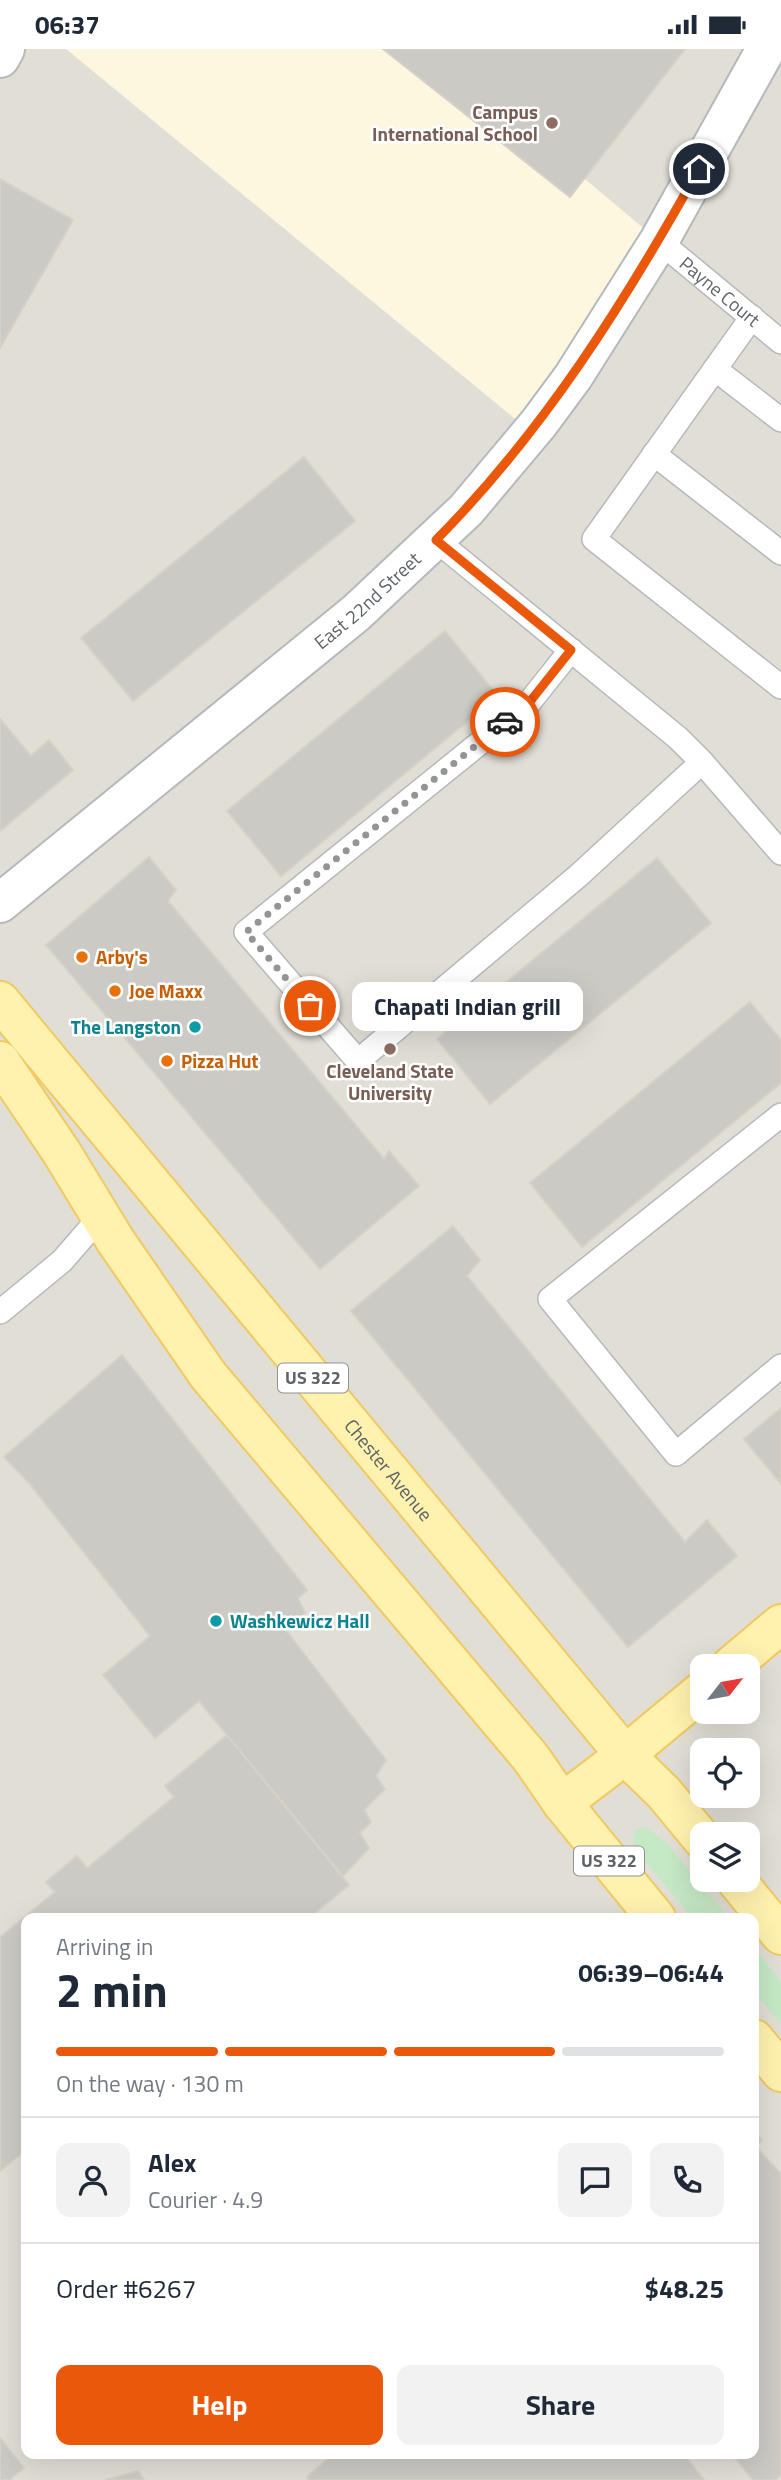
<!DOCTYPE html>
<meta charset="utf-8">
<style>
:root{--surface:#fff;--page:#f2f2f3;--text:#1f2937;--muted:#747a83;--line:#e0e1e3;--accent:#ea580c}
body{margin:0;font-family:"Titillium Web",sans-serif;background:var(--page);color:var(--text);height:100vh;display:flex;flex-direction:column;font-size:26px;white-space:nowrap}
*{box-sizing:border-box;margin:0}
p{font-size:23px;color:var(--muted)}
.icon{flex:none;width:38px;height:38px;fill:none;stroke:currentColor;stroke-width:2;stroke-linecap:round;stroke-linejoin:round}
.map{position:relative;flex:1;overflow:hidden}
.side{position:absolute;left:21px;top:1864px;width:738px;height:546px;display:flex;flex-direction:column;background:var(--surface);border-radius:14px;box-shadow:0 7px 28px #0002}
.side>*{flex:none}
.needle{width:46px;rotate:59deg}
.fabs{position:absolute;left:690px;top:1605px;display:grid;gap:14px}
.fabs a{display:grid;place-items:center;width:70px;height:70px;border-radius:14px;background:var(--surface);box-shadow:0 7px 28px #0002;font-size:35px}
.pin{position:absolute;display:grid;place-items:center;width:60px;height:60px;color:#fff;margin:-30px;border:4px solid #fff;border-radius:50%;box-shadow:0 2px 7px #0007}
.courier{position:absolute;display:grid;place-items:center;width:70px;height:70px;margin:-35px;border:5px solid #ea580c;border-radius:50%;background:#fff;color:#222;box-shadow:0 2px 9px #0007}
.bubble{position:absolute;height:49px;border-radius:14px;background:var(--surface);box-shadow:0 7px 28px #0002;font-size:23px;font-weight:700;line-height:49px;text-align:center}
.summary em{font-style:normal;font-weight:700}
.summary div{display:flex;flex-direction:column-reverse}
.summary{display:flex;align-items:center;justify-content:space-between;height:119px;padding:0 35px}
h1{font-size:46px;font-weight:700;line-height:52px}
.bar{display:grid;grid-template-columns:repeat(4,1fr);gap:10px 7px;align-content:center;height:84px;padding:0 35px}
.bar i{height:9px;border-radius:5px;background:var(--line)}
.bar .current{background:var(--accent)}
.bar p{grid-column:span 4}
.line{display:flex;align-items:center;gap:18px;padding:0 35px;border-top:2px solid var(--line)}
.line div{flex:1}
.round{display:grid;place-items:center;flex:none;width:74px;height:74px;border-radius:14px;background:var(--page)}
.primary-button{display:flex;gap:14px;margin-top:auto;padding:14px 35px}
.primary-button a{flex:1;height:80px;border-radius:14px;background:var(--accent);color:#fff;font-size:28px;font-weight:700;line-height:80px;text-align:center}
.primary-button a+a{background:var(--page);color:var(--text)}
.status{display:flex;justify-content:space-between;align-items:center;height:49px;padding:0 35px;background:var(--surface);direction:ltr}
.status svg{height:19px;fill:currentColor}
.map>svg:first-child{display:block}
.commercial{fill:#fef7e0}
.education{fill:#e1ded6;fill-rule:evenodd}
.green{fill:#c5e8c5}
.building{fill:#cccac5;stroke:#d6d1c6;stroke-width:2}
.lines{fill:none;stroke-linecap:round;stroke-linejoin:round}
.service-casing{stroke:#b5b8bc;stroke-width:26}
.minor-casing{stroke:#b5b8bc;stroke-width:42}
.primary-casing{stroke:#f2c960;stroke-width:42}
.service{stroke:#fff;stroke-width:23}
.minor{stroke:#fff;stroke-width:38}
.primary{stroke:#fff2af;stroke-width:38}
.done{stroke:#929495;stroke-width:7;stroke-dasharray:0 12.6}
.route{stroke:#ea580c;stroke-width:9}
.education-dot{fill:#8d6e63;stroke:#fff;stroke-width:2.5}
.food-dot{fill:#e8710a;stroke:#fff;stroke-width:2.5}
.culture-dot{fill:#0f9aa8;stroke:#fff;stroke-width:2.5}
.labels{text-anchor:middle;stroke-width:5;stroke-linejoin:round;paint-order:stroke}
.shield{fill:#fff;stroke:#8f9295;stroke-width:2}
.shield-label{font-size:18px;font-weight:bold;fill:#5f6368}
.education-label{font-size:19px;font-weight:bold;fill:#785e54;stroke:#fff;text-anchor:end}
.street-label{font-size:19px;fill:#5f6368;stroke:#fff}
.food-label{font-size:19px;font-weight:bold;fill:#c56008;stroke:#fff;text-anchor:start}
.culture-label{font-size:19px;font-weight:bold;fill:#0d838f;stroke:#fff;text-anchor:end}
</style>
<div class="status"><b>06:37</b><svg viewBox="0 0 49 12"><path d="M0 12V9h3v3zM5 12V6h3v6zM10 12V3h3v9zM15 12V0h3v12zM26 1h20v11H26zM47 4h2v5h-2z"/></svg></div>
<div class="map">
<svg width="781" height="2431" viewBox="0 0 781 2431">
<rect width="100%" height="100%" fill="#f1efe8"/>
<path class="commercial" d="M66 0H766L531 383Z"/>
<path class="education" d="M0 0H66L531 383 659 192 580 126 421 0H781V2431H0ZM702 1617H747V1662H702ZM702 1701H747V1746H702ZM702 1785H747V1830H702ZM26 1869H754V2404H26Z"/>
<path class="green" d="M645 1778 665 1792 729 1869H692L646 1813 633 1792 635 1782Z
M754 1900 781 1932V1975L754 1943Z"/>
<path class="building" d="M383 0H685L570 148Z
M0 130 73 171 0 299Z
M0 130 73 171 0 299Z
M304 408 355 472 133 652 81 589Z
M304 408 355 472 133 652 81 589Z
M445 582 498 647 281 827 227 762Z
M445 582 498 647 281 827 227 762Z
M0 670 31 707 49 691 73 721 0 782Z
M0 670 31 707 49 691 73 721 0 782Z
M149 808 176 841 168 852 384 1110 389 1102 419 1137 320 1220 46 896Z
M149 808 176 841 168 852 384 1110 389 1102 419 1137 320 1220 46 896Z
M657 809 711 874 490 1055 437 990Z
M657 809 711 874 490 1055 437 990Z
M750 953 781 991V1034L582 1198 530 1134Z
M750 953 781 991V1034L582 1198 530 1134Z
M453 1177 480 1211 467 1227 685 1493 707 1471 737 1507 628 1598 351 1262Z
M453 1177 480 1211 467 1227 685 1493 707 1471 737 1507 628 1598 351 1262Z
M122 1306 307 1541 298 1549 305 1564 285 1580 386 1711 376 1727 385 1740 364 1761 371 1773 360 1784 369 1799 343 1827 199 1652 155 1689 103 1626 150 1587 29 1434 4 1408Z
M781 1359V1435L744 1390Z
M781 1359V1435L744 1390Z
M227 1686 349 1836 309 1869H26V2101L0 2122V1888L55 1843 46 1833 77 1807 87 1819 174 1748 165 1737Z
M754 2081 762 2091 755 2097 781 2125V2426L775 2431H753L731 2404H754Z
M0 2389 24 2419 9 2431H0Z
M335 2404H683L704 2431H309L307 2428Z
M138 2422 144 2431H106Z"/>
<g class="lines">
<g class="service-casing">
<g id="service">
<path id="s1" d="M659 192 781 293"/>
<path d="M752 268 594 490 781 638"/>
<path d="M715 320 781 371"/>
<path d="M654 405 781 504"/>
<path d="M436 491 678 689 702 713 781 804"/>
<path d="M571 601 528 655 246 883 358 1012 578 827 702 713"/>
<path d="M781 1066 550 1250 676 1405 781 1317"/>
<path d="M0 1263 62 1212 101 1167"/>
</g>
</g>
<g class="minor-casing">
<g id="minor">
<path d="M0 9 5 0"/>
<path id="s2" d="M0 854 356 564 466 461 539 374 573 328 659 192 766 0"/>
</g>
</g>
<g class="primary-casing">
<g id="primary">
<path id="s3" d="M0 952 625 1706 664 1744 702 1790"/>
<path d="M0 1012 62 1104 115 1191 208 1326 531 1709 562 1754 656 1869"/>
<path d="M731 1617 781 1575"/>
<path d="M562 1754 625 1706 702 1642"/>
<path d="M735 1830 781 1886"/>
<path d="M754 1990 781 2023"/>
</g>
</g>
<use href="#service" class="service"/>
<use href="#minor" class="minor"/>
<use href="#primary" class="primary"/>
</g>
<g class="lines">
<path class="done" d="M310 957 246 883 505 673"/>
<path class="route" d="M505 673 528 655 571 601 436 491C544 382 625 253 699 120"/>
</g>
<g class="education-dot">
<circle cx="552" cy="74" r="7"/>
<circle cx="390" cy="1000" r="7"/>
</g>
<g class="food-dot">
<circle cx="82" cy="908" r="7"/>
<circle cx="115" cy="942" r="7"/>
<circle cx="167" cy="1012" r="7"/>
</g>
<g class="culture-dot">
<circle cx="195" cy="978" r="7"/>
<circle cx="216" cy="1572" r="7"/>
</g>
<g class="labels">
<g class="shield">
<rect x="278" y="1314.5" width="70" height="29" rx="5"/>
<rect x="574" y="1797.5" width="70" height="29" rx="5"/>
</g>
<g class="shield-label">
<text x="313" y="1335">US 322</text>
<text x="609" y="1818">US 322</text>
</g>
<g class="education-label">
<text x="538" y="70">Campus<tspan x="538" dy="22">International School</tspan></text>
<text x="390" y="1029" text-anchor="middle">Cleveland State<tspan x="390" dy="22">University</tspan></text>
</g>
<g class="street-label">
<text dy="7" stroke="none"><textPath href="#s1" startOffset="79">Payne Court</textPath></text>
<text dy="7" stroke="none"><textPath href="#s2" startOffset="476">East 22nd Street</textPath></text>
<text dy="7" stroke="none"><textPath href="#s3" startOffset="609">Chester Avenue</textPath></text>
</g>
<g class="food-label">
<text x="96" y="915">Arby's</text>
<text x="129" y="949">Joe Maxx</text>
<text x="181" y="1019">Pizza Hut</text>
</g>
<g class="culture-label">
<text x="181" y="985">The Langston</text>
<text x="230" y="1579" text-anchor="start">Washkewicz Hall</text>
</g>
</g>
</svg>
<div class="fabs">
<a><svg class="needle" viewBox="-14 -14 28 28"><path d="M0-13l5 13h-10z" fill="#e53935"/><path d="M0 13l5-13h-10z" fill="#747a83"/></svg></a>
<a><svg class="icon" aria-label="locate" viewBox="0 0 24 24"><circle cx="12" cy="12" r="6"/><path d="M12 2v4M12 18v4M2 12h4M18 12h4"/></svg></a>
<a><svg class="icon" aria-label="layers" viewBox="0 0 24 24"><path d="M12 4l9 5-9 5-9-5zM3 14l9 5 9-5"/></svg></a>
</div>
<div class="pin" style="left:310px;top:957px;background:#ea580c"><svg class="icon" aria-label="bag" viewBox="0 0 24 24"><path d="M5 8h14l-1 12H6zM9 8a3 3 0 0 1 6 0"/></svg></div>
<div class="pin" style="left:699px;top:120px;background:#1f2937"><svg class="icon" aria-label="home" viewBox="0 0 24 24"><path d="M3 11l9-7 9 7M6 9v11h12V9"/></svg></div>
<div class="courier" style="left:505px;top:673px"><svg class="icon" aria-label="car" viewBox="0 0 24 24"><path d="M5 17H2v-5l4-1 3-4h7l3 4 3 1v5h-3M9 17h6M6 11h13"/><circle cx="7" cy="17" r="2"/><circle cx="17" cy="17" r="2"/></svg></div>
<div class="bubble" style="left:352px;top:933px;width:231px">Chapati Indian grill</div>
<section class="side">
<div class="summary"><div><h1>2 min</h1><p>Arriving in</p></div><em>06:39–06:44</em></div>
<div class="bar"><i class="current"></i><i class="current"></i><i class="current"></i><i></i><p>On the way · 130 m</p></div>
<div class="line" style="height:126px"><a class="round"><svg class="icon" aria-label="person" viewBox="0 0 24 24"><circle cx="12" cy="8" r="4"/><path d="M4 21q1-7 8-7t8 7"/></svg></a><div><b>Alex</b><p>Courier · 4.9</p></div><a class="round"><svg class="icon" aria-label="chat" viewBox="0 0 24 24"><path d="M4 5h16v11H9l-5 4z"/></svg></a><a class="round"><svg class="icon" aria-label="phone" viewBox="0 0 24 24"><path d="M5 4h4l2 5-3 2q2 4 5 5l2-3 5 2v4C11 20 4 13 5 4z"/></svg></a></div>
<div class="line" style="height:91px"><div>Order #6267</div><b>$48.25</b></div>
<div class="primary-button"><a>Help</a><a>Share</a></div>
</section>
</div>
